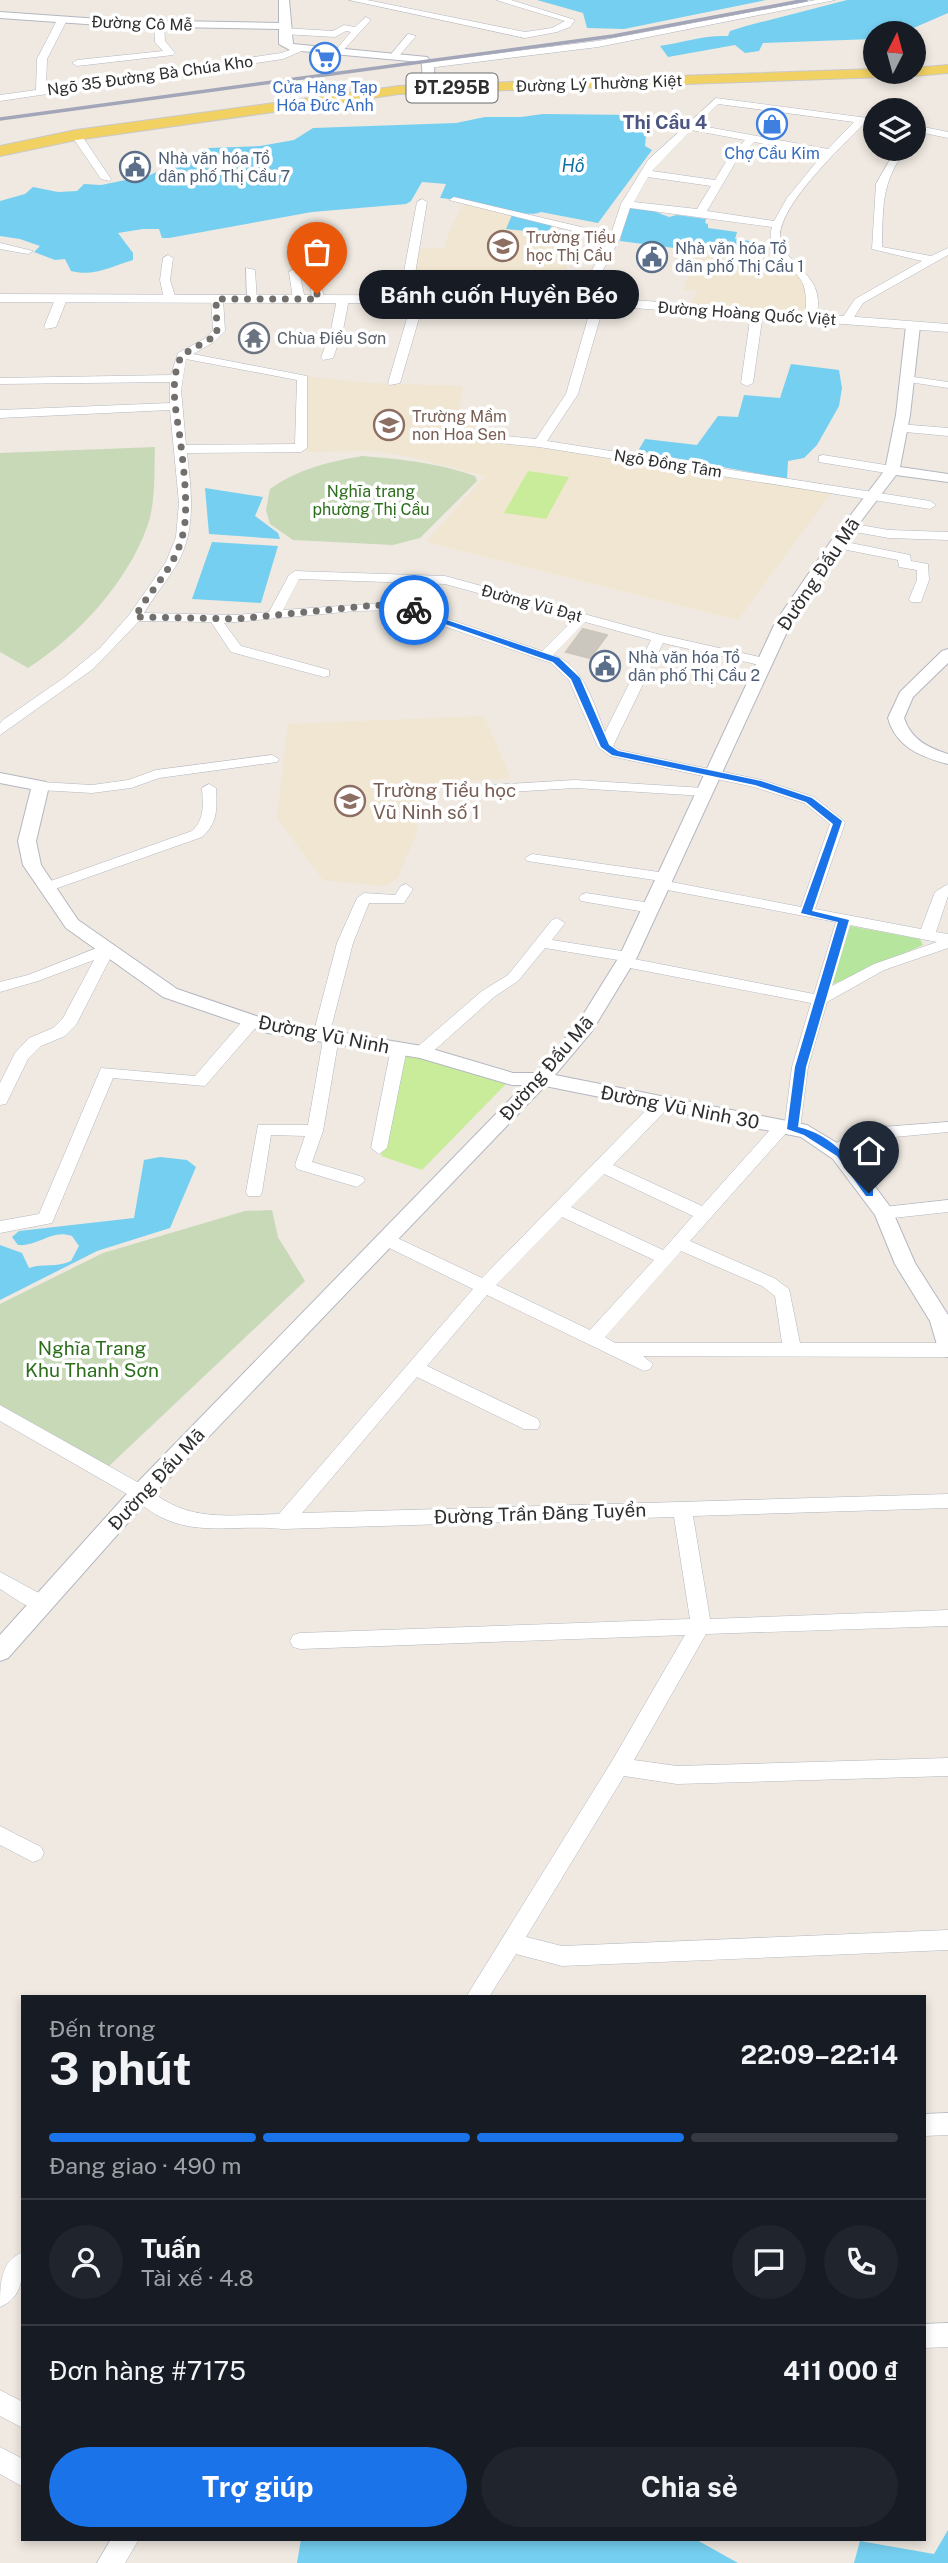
<!DOCTYPE html>
<html lang="vi">
<meta charset="utf-8">
<style>
:root{--surface:#171b24;--page:#20242c;--text:#f1f3f6;--muted:#9ea1a6;--line:#363941;--accent:#1a73e8}
body{margin:0;font-family:"Public Sans",sans-serif;background:var(--page);color:var(--text);height:100vh;display:flex;flex-direction:column;font-size:26px;white-space:nowrap}
*{box-sizing:border-box;margin:0}
p{font-size:23px;color:var(--muted)}
.icon{flex:none;width:38px;height:38px;fill:none;stroke:currentColor;stroke-width:2;stroke-linecap:round;stroke-linejoin:round}
.map{position:relative;flex:1;overflow:hidden}
.sheet{position:absolute;left:21px;top:1995px;width:905px;height:546px;display:flex;flex-direction:column;background:var(--surface);border-radius:0px;box-shadow:0 4px 10px #0003}
.sheet>*{flex:none}
.needle{width:46px;rotate:6deg}
.buttons{position:absolute;left:863px;top:21px;display:grid;gap:14px}
.buttons a{display:grid;place-items:center;width:63px;height:63px;border-radius:50%;background:var(--surface);box-shadow:0 4px 10px #0003;font-size:35px}
.pin{position:absolute;display:grid;place-items:center;width:60px;height:60px;color:#fff;margin:-72px -30px;border-radius:50% 50% 50% 0;rotate:-45deg;box-shadow:0 0 7px #0007}
.pin .icon{rotate:45deg}
.courier{position:absolute;display:grid;place-items:center;width:70px;height:70px;margin:-35px;border:5px solid #1a73e8;border-radius:50%;background:#fff;color:#222;box-shadow:0 2px 9px #0007}
.bubble{position:absolute;height:49px;border-radius:24px;background:var(--surface);box-shadow:0 4px 10px #0003;font-size:23px;font-weight:700;line-height:49px;text-align:center}
.overview em{font-style:normal;font-weight:700}
.overview div{display:flex;flex-direction:column-reverse}
.overview{display:flex;align-items:center;justify-content:space-between;height:119px;padding:0 28px}
h1{font-size:46px;font-weight:700;line-height:52px}
.bar{display:grid;grid-template-columns:repeat(4,1fr);gap:10px 7px;align-content:center;height:84px;padding:0 28px}
.bar i{height:9px;border-radius:5px;background:var(--line)}
.bar .current{background:var(--accent)}
.bar p{grid-column:span 4}
.line{display:flex;align-items:center;gap:18px;padding:0 28px;border-top:2px solid var(--line)}
.line div{flex:1}
.round{display:grid;place-items:center;flex:none;width:74px;height:74px;border-radius:37px;background:var(--page)}
.cta{display:flex;gap:14px;margin-top:auto;padding:14px 28px}
.cta a{flex:1;height:80px;border-radius:42px;background:var(--accent);color:#fff;font-size:28px;font-weight:700;line-height:80px;text-align:center}
.cta a+a{background:var(--page);color:var(--text)}
.map>svg:first-child{display:block}
.education{fill:#f0e6d1}
.green{fill:#b6e59e}
.cemetery{fill:#c8d9b8}
.pitch{fill:#c9ec9a}
.water{fill:#75cff0}
.building{fill:#cbc7bf;stroke:#cbc5ba;stroke-width:2}
.lines{fill:none;stroke-linecap:round;stroke-linejoin:round}
.minor-casing{stroke:#b4b7c1;stroke-width:1}
.tertiary-casing{stroke:#b4b7c1;stroke-width:2}
.secondary-casing{stroke:#b4b7c1;stroke-width:1}
.primary-casing{stroke:#c9c9c9;stroke-width:2}
.minor{fill:#fff;fill-rule:evenodd}
.tertiary{fill:#fff;fill-rule:evenodd}
.secondary{fill:#fff;fill-rule:evenodd}
.primary{fill:#f2d163;fill-rule:evenodd}
.rail{stroke:#a3a6b8;stroke-width:3.5}
.route{fill:#1a73e8}
.done{stroke:#726f6d;stroke-width:7;stroke-dasharray:0 12.6}
.labels{text-anchor:middle;stroke-width:7;stroke-linejoin:round;paint-order:stroke}
.far-street-label{font-size:16px;fill:#2e2e2e;stroke:#fff}
.far-shop-label{font-size:16px;fill:#366cbe;stroke:#fff}
.far-service-label{font-size:16px;fill:#4e5e75;stroke:#fff;text-anchor:start}
.far-education-label{font-size:16px;fill:#785e54;stroke:#fff;text-anchor:start}
.far-worship-label{font-size:16px;fill:#5b616d;stroke:#fff;text-anchor:start}
.far-park-label{font-size:16px;fill:#2c6e1b;stroke:#fff}
.shield{fill:#fff;stroke:#6d6d6d;stroke-width:2}
.shield-label{font-size:18px;font-weight:bold;fill:#2e2e2e}
.far-water-label{font-size:18px;font-style:italic;fill:#0d6fa3;stroke:#fff}
.far-quarter-label{font-size:19px;font-weight:bold;fill:#4d5680;stroke:#fff}
.street-label{font-size:19px;fill:#2e2e2e;stroke:#fff}
.education-label{font-size:19px;fill:#785e54;stroke:#fff;text-anchor:start}
.park-label{font-size:19px;fill:#2c6e1b;stroke:#fff}
</style>
<div class="map">
<svg width="948" height="2563" viewBox="0 0 948 2563">
<rect width="100%" height="100%" fill="#efe9e1"/>
<path class="education" d="M463 204 562 226 556 244 571 250 562 292 411 289 414 249 445 248 449 232Z
M697 252 785 257 807 282 811 315 691 303 698 290H683Z
M302 376 369 383 463 386 459 414 474 417 473 433 528 441V446L832 492 738 620 426 542 485 476 403 455 369 451 306 452Z
M484 716 511 778 424 784 416 835 397 879 384 886 323 880 277 818 288 724Z"/>
<path class="green" d="M850 926 920 939 923 945 831 985Z"/>
<path class="cemetery" d="M155 447C154 473 156 503 147 527 127 583 77 637 28 668L0 652V453Z
M362 456C401 459 438 463 475 476L477 481 420 538 393 545 293 540 270 524 266 510 270 489C298 469 328 462 362 456Z
M272 1210 278 1237 305 1281 109 1466 0 1412V1304L103 1253 245 1211Z"/>
<path class="pitch" d="M528 471 569 477 546 519 504 513Z
M406 1053 501 1080 506 1084 422 1170 381 1156Z"/>
<path class="water" d="M537 0H766L624 29 587 28 583 13Z
M847 0H948V13L902 33H875L873 39 763 43 759 51 745 53 735 45 668 57 660 46C685 42 703 35 728 36L730 31 746 26Z
M543 114 637 115 629 126 642 129 646 135 645 146 652 150 598 223 541 212C525 220 462 199 440 198L446 184 422 182 411 201 406 204 312 212 169 238H162L159 229H143L118 233 133 253V260C112 266 94 277 71 271L65 259 55 260 34 252 40 246 20 239 0 236V201L25 194 33 187 58 192 77 191 84 184 101 185 150 175 209 148 260 146 294 140 313 128 456 123 485 117H521Z
M628 207 646 208 669 217 677 215 706 219 705 223 708 224V228L737 232 735 239 750 241V249L755 255 697 251 620 241Z
M512 215 553 224 548 233 506 229Z
M791 364 839 370 842 388 839 406 817 445 804 458 788 461 787 479 638 451 645 439 697 445 718 416 738 417 744 395 780 398Z
M205 488 263 497 255 516 278 533 280 539 209 534Z
M212 542 278 546 261 603 192 599Z
M160 1157 187 1160 196 1167 170 1228 97 1251 0 1300V1245L22 1253 29 1268C43 1263 57 1268 71 1261L79 1246 72 1236C50 1229 39 1247 18 1245L12 1237 19 1231 134 1218 144 1160Z
M948 2530V2563H854L860 2541 934 2554Z
M301 2539H695L738 2563H297Z"/>
<path class="building" d="M583 629 607 635 590 658 566 652Z"/>
<g class="lines">
<g class="minor-casing">
<path id="minor" d="M349 0H367L525 32 552 28 565 21 496 0H511L575 20 570 27 557 32 525 38Z
M816 0H835L598 47 428 68 423 65 428 62 598 41Z
M62 17 67 20 47 59 46 88 281 53 299 47 304 50 283 59 0 101V95L36 90 37 59 57 20Z
M366 17 371 20 369 22 340 54 335 51 351 32 346 31 335 37 284 34 279 31 284 28 333 31 344 25 355 27Z
M159 21 164 24 165 41 175 53 173 55 77 66 72 63 77 60 163 51 155 42 154 24Z
M408 34 416 36 398 57H392V53Z
M716 98 875 119V125L864 124C841 147 782 202 780 235 779 265 831 272 815 320L805 318C806 307 807 294 803 284 793 262 764 256 772 227L630 208 620 238 587 300 581 303 575 300 609 240 449 200 454 197 611 234 621 204 648 160ZM718 104 854 122 828 149 696 125ZM691 130 745 140 727 160 715 180 652 171ZM754 142 823 154 787 198 774 221 707 211 735 163ZM648 177 711 186 697 209 634 202Z
M914 125 948 132V138L914 131Z
M76 132 80 133 111 179 110 181 101 179 71 135Z
M896 149H906C881 183 883 207 882 247L931 256 948 248V255L863 303 851 322H843L841 320 855 299 922 261 872 249 876 184Z
M422 199 427 202 411 298 405 301 399 298 417 202Z
M0 243 33 251 28 254 0 249Z
M168 255 173 258 170 280 176 299 170 302 164 299 160 280 163 258Z
M246 268 255 270 257 301 247 299Z
M314 268 319 271 324 299 318 302 312 299 309 271Z
M294 269 299 272 305 299 299 302 293 299 289 272Z
M419 295 425 298 400 383 390 385 388 383 413 298Z
M61 296 67 299 56 327 46 329 44 327 55 299Z
M217 296 223 299 225 331 214 342 193 354 307 376V448L301 452 187 453C191 490 197 529 177 564 167 581 154 596 144 613L236 615 269 612 289 575 295 571 445 576 661 635 769 659 771 662 764 666 663 643 613 746 619 750 762 780 814 797 843 820 845 823 815 909 921 929 935 892 948 884V896L936 932 948 934V948L884 970 827 1002 808 1067 800 1129 792 1135 786 1133 690 1241 774 1278 789 1289 800 1343H948V1357L643 1356 653 1364 650 1369 644 1371 487 1295 427 1366 538 1419 540 1424 538 1429H524L417 1377 302 1513 948 1494V1508L693 1516 710 1619 948 1610V1626L706 1634 634 1760 677 1766 948 1758V1776L677 1784 624 1776 526 1937 562 1946 948 1930V1950L562 1966 516 1954 489 1997H466L612 1761 685 1635 300 1649 293 1647 290 1641 293 1635 300 1633 690 1619 674 1517 283 1529C227 1523 182 1543 134 1498L0 1421V1405L148 1488C186 1523 230 1515 279 1514L473 1289 379 1243 376 1239 379 1235H391L482 1278 656 1100H668L670 1104 668 1108 613 1165 702 1206 776 1123 785 1122 792 1067 811 1003 625 967 620 965 618 960 545 948 518 981 494 997 428 1056H416L414 1052 416 1048 482 991 508 975 552 920 557 918 565 923 552 940 628 952 633 954 634 959 814 994 836 922 657 888 655 885 661 881 527 861 525 858 532 854 666 873 673 877 666 881 801 907 830 824 804 803 754 787 610 756 598 747 569 680 551 663 397 610 355 611 224 623 241 646 329 670V676L324 677 231 652 211 622 139 621 93 669 0 735V723L3 720 65 677 100 648 129 615 166 562 176 537 179 503 170 410 0 418V410L170 403V382L0 384V378L171 375 178 353 206 338 213 330 211 299ZM186 359 297 380 295 444 186 445 181 390ZM299 579 445 584 574 619 542 651 398 602 283 610ZM585 622 651 640 605 732C594 705 584 665 553 655ZM850 925 937 942 874 964 832 986ZM604 1174 693 1216 663 1250 571 1207ZM562 1217 654 1260 590 1330 496 1285ZM681 1251 762 1286 775 1296 782 1343H615L605 1337Z
M343 296 349 299 343 330 333 358 323 360 321 358 331 330 337 299Z
M599 298 605 301 578 394 547 441 930 501 936 505 930 509 539 447 459 439 457 436 463 432 536 439 566 394 593 301Z
M757 310 763 313 753 383 747 386 741 383 751 313Z
M907 376 948 382V388L903 381V377Z
M899 424 948 428V436L895 431 893 428Z
M823 455 892 466 898 470 892 474 819 462V456Z
M848 523 889 530 948 532V540L889 538 844 530 842 527Z
M836 540 910 555 911 561 928 564 929 580 921 602H911L909 599 917 580V570L899 567 898 560 832 547V541Z
M272 755 279 759 277 762 159 778 131 788 92 793 40 790 33 786 40 782 92 785 128 780 156 770Z
M575 780 704 788 711 792 704 796 575 788 460 795 453 791 460 787Z
M209 784 216 788C217 808 218 823 202 837L52 890H42L40 887 42 884 192 831C205 819 203 804 202 788Z
M406 884 413 889 404 903H369L353 943 330 1032 337 1033 339 1037 323 1131 312 1162 363 1177 365 1181 357 1187 297 1169 295 1165 305 1136 271 1135 262 1192 260 1196H248L246 1192 258 1125H308L323 1040 315 1039 313 1035 337 943 357 898 364 893 395 895 401 886Z
M586 893 651 903 659 908 651 913 581 901 579 898 581 895Z
M107 944 115 949 76 1025 65 1036 41 1046 28 1059 6 1104 0 1105V1083L15 1053 29 1038 53 1028 63 1018 94 960 38 981 0 992V982L28 975Z
M252 1016 258 1017 260 1021 258 1025 205 1086 113 1078 52 1223 0 1233V1221L39 1214 101 1068 195 1076 246 1017Z
M399 1043 407 1048 387 1148 379 1154 371 1148 391 1048Z
M948 1122V1132L873 1139 835 1156 827 1150 829 1146 870 1128Z
M948 1200V1212L884 1219 875 1213 884 1207Z
M0 1572 50 1599 53 1604 50 1609C34 1615 14 1597 0 1589Z
M0 1826 41 1847 44 1853 41 1859 33 1862 0 1845Z
M948 2113V2135L924 2136V2114Z
M23 2252C23 2274 24 2297 0 2307 0 2285 0 2261 23 2252Z
M948 2323V2347L924 2348V2324Z
M0 2390 23 2402V2428L0 2416Z
M0 2447 23 2459V2487L0 2474Z
M111 2539H139L125 2563H97Z"/>
</g>
<g class="tertiary-casing">
<path id="tertiary" d="M279 0H289L293 44 427 57 434 65 435 88 429 91 423 88 422 65 420 62 290 50 279 44V29L114 26 0 18V12L114 20 279 23Z
M913 322 920 326 910 415 900 467 948 474V482L896 475 842 546 792 621 637 957 592 1031 555 1075 807 1125 847 1149 891 1208 915 1263 948 1315V1357L940 1355 930 1321 895 1264 875 1215 833 1159 801 1137 545 1086 149 1499 8 1658 0 1661V1635L133 1487 524 1085H512L420 1058 268 1033 163 997 66 928 23 865 18 841 31 789 0 783V773L46 782 49 786 36 841 41 865 78 920 177 989 271 1021 422 1046 513 1073H536L578 1023 619 957 776 621 831 541 885 470 896 415 906 326Z
M948 649V663L913 697 904 718C911 739 928 748 948 754V764C921 757 896 747 888 718L900 692 942 651Z"/>
</g>
<g class="secondary-casing">
<path id="secondary" d="M0 294 581 296 948 324V332L581 304 0 302Z"/>
</g>
<g class="primary-casing">
<path id="primary" d="M948 65V73L914 76 399 94 76 140 0 156V146L76 130 399 86 875 69V72H914V68Z"/>
</g>
<use href="#minor" class="minor"/>
<use href="#tertiary" class="tertiary"/>
<use href="#secondary" class="secondary"/>
<use href="#primary" class="primary"/>
<path class="rail" d="M0 119 613 36 806 0"/>
</g>
<path class="route" d="M411 608 559 658 580 678 609 745 618 751 761 781 812 798 842 821 812 911 849 920 806 1067 798 1127C834 1135 853 1163 873 1190V1196H866L837 1156 804 1135 787 1129 795 1067 838 922 801 913 833 824 806 802 755 785 612 755 601 747 571 679 553 662 411 612Z"/>
<g class="lines">
<path class="done" d="M317 294 318 299H216L217 335 182 355C167 383 178 417 181 446 184 470 187 498 185 522 180 565 154 583 135 617L236 619 377 605 414 610"/>
</g>
<defs>
<g id="supermarket-ring" transform="scale(1.575)"><circle r="9.5" fill="#fff" stroke="#3f7fe0" stroke-width="1.5"/><path d="M-6-5.5h2.5l.6 2H6L4.5 2H-2.5L-4.4-4H-6ZM-1.5 3.2a1.3 1.3 0 1 0 .1 0ZM3 3.2a1.3 1.3 0 1 0 .1 0Z" fill="#3f7fe0"/></g>
<g id="shop-ring" transform="scale(1.575)"><circle r="9.5" fill="#fff" stroke="#3f7fe0" stroke-width="1.5"/><path d="M-5-2.5h2.3a2.7 3.5 0 0 1 5.4 0H5L5.5 6h-11ZM-1.5-2.5h3a1.5 2.3 0 0 0-3 0Z" fill="#3f7fe0"/></g>
<g id="civic-ring" transform="scale(1.575)"><circle r="9.5" fill="#fff" stroke="#5c6f8a" stroke-width="1.5"/><path d="M-.6-6.5H3V-4.5H.6V-3L4-1V1h2V6H-6V1h2V-1L-.6-3ZM-1.2 2.5V6h2.4V2.5Z" fill="#5c6f8a"/></g>
<g id="school-ring" transform="scale(1.575)"><circle r="9.5" fill="#fff" stroke="#8d6e63" stroke-width="1.5"/><path d="M0-5L7-2L0 1L-7-2ZM-4 1L0 2.5L4 1V4Q0 6-4 4Z" fill="#8d6e63"/></g>
<g id="temple-ring" transform="scale(1.575)"><circle r="9.5" fill="#fff" stroke="#6b7280" stroke-width="1.5"/><path d="M0-6L5-2H3V0L6.5 2.5H4V6H1.5V3h-3V6H-4V2.5H-6.5L-3 0V-2H-5Z" fill="#6b7280"/></g>
</defs>
<g fill-rule="evenodd">
<use href="#supermarket-ring" x="325" y="58"/>
<use href="#shop-ring" x="772" y="124"/>
<use href="#civic-ring" x="135" y="167"/>
<use href="#school-ring" x="503" y="246"/>
<use href="#civic-ring" x="652" y="257"/>
<use href="#temple-ring" x="254" y="338"/>
<use href="#school-ring" x="389" y="425"/>
<use href="#civic-ring" x="605" y="666"/>
<use href="#school-ring" x="350" y="801"/>
</g>
<g class="labels">
<g class="far-street-label">
<text transform="translate(142 23) rotate(2)" y="6">Đường Cô Mễ</text>
<text transform="translate(150 75) rotate(-8)" y="6">Ngõ 35 Đường Bà Chúa Kho</text>
<text transform="translate(599 83) rotate(-2)" y="6">Đường Lý Thường Kiệt</text>
<text transform="translate(747 313) rotate(4)" y="6">Đường Hoàng Quốc Việt</text>
<text transform="translate(668 463) rotate(9)" y="6">Ngõ Đồng Tâm</text>
<text transform="translate(532 603) rotate(15)" y="6">Đường Vũ Đạt</text>
</g>
<g class="far-shop-label">
<text x="325" y="93">Cửa Hàng Tạp<tspan x="325" dy="18">Hóa Đức Anh</tspan></text>
<text x="772" y="159">Chợ Cầu Kim</text>
</g>
<g class="far-service-label">
<text x="158" y="164">Nhà văn hóa Tổ<tspan x="158" dy="18">dân phố Thị Cầu 7</tspan></text>
<text x="675" y="254">Nhà văn hóa Tổ<tspan x="675" dy="18">dân phố Thị Cầu 1</tspan></text>
<text x="628" y="663">Nhà văn hóa Tổ<tspan x="628" dy="18">dân phố Thị Cầu 2</tspan></text>
</g>
<g class="far-education-label">
<text x="526" y="243">Trường Tiểu<tspan x="526" dy="18">học Thị Cầu</tspan></text>
<text x="412" y="422">Trường Mầm<tspan x="412" dy="18">non Hoa Sen</tspan></text>
</g>
<g class="far-worship-label">
<text x="277" y="344">Chùa Điều Sơn</text>
</g>
<g class="far-park-label">
<text x="371" y="497">Nghĩa trang<tspan x="371" dy="18">phường Thị Cầu</tspan></text>
</g>
<rect class="shield" x="406.5" y="73.5" width="91" height="29" rx="5"/>
<g class="shield-label">
<text x="452" y="94">ĐT.295B</text>
</g>
<g class="far-water-label">
<text x="573" y="172">Hồ</text>
</g>
<g class="far-quarter-label">
<text x="665" y="129">Thị Cầu 4</text>
</g>
<g class="street-label">
<text transform="translate(818 574) rotate(-56)" y="7">Đường Đấu Mã</text>
<text transform="translate(324 1034) rotate(11)" y="7">Đường Vũ Ninh</text>
<text transform="translate(546 1068) rotate(-49)" y="7">Đường Đấu Mã</text>
<text transform="translate(680 1107) rotate(11)" y="7">Đường Vũ Ninh 30</text>
<text transform="translate(156 1479) rotate(-47)" y="7">Đường Đấu Mã</text>
<text transform="translate(540 1513) rotate(-2)" y="7">Đường Trần Đăng Tuyển</text>
</g>
<g class="education-label">
<text x="373" y="797">Trường Tiểu học<tspan x="373" dy="22">Vũ Ninh số 1</tspan></text>
</g>
<g class="park-label">
<text x="92" y="1355">Nghĩa Trang<tspan x="92" dy="22">Khu Thanh Sơn</tspan></text>
</g>
</g>
</svg>
<div class="buttons">
<a><svg class="needle" viewBox="-14 -14 28 28"><path d="M0-13l5 13h-10z" fill="#e53935"/><path d="M0 13l5-13h-10z" fill="#9ea1a6"/></svg></a>
<a><svg class="icon" aria-label="layers" viewBox="0 0 24 24"><path d="M12 4l9 5-9 5-9-5zM3 14l9 5 9-5"/></svg></a>
</div>
<div class="pin" style="left:317px;top:294px;background:#ea580c"><svg class="icon" aria-label="bag" viewBox="0 0 24 24"><path d="M5 8h14l-1 12H6zM9 8a3 3 0 0 1 6 0"/></svg></div>
<div class="pin" style="left:869px;top:1193px;background:#1f2937"><svg class="icon" aria-label="home" viewBox="0 0 24 24"><path d="M3 11l9-7 9 7M6 9v11h12V9"/></svg></div>
<div class="courier" style="left:414px;top:610px"><svg class="icon" aria-label="bike" viewBox="0 0 24 24"><circle cx="6" cy="16" r="4"/><circle cx="18" cy="16" r="4"/><path d="M6 16l4-8h5l3 8M10 8l3 8H6M13 5h3"/></svg></div>
<div class="bubble" style="left:359px;top:270px;width:280px">Bánh cuốn Huyền Béo</div>
<section class="sheet">
<div class="overview"><div><h1>3 phút</h1><p>Đến trong</p></div><em>22:09–22:14</em></div>
<div class="bar"><i class="current"></i><i class="current"></i><i class="current"></i><i></i><p>Đang giao · 490 m</p></div>
<div class="line" style="height:126px"><a class="round"><svg class="icon" aria-label="person" viewBox="0 0 24 24"><circle cx="12" cy="8" r="4"/><path d="M4 21q1-7 8-7t8 7"/></svg></a><div><b>Tuấn</b><p>Tài xế · 4.8</p></div><a class="round"><svg class="icon" aria-label="chat" viewBox="0 0 24 24"><path d="M4 5h16v11H9l-5 4z"/></svg></a><a class="round"><svg class="icon" aria-label="phone" viewBox="0 0 24 24"><path d="M5 4h4l2 5-3 2q2 4 5 5l2-3 5 2v4C11 20 4 13 5 4z"/></svg></a></div>
<div class="line" style="height:91px"><div>Đơn hàng #7175</div><b>411 000 ₫</b></div>
<div class="cta"><a>Trợ giúp</a><a>Chia sẻ</a></div>
</section>
</div>
